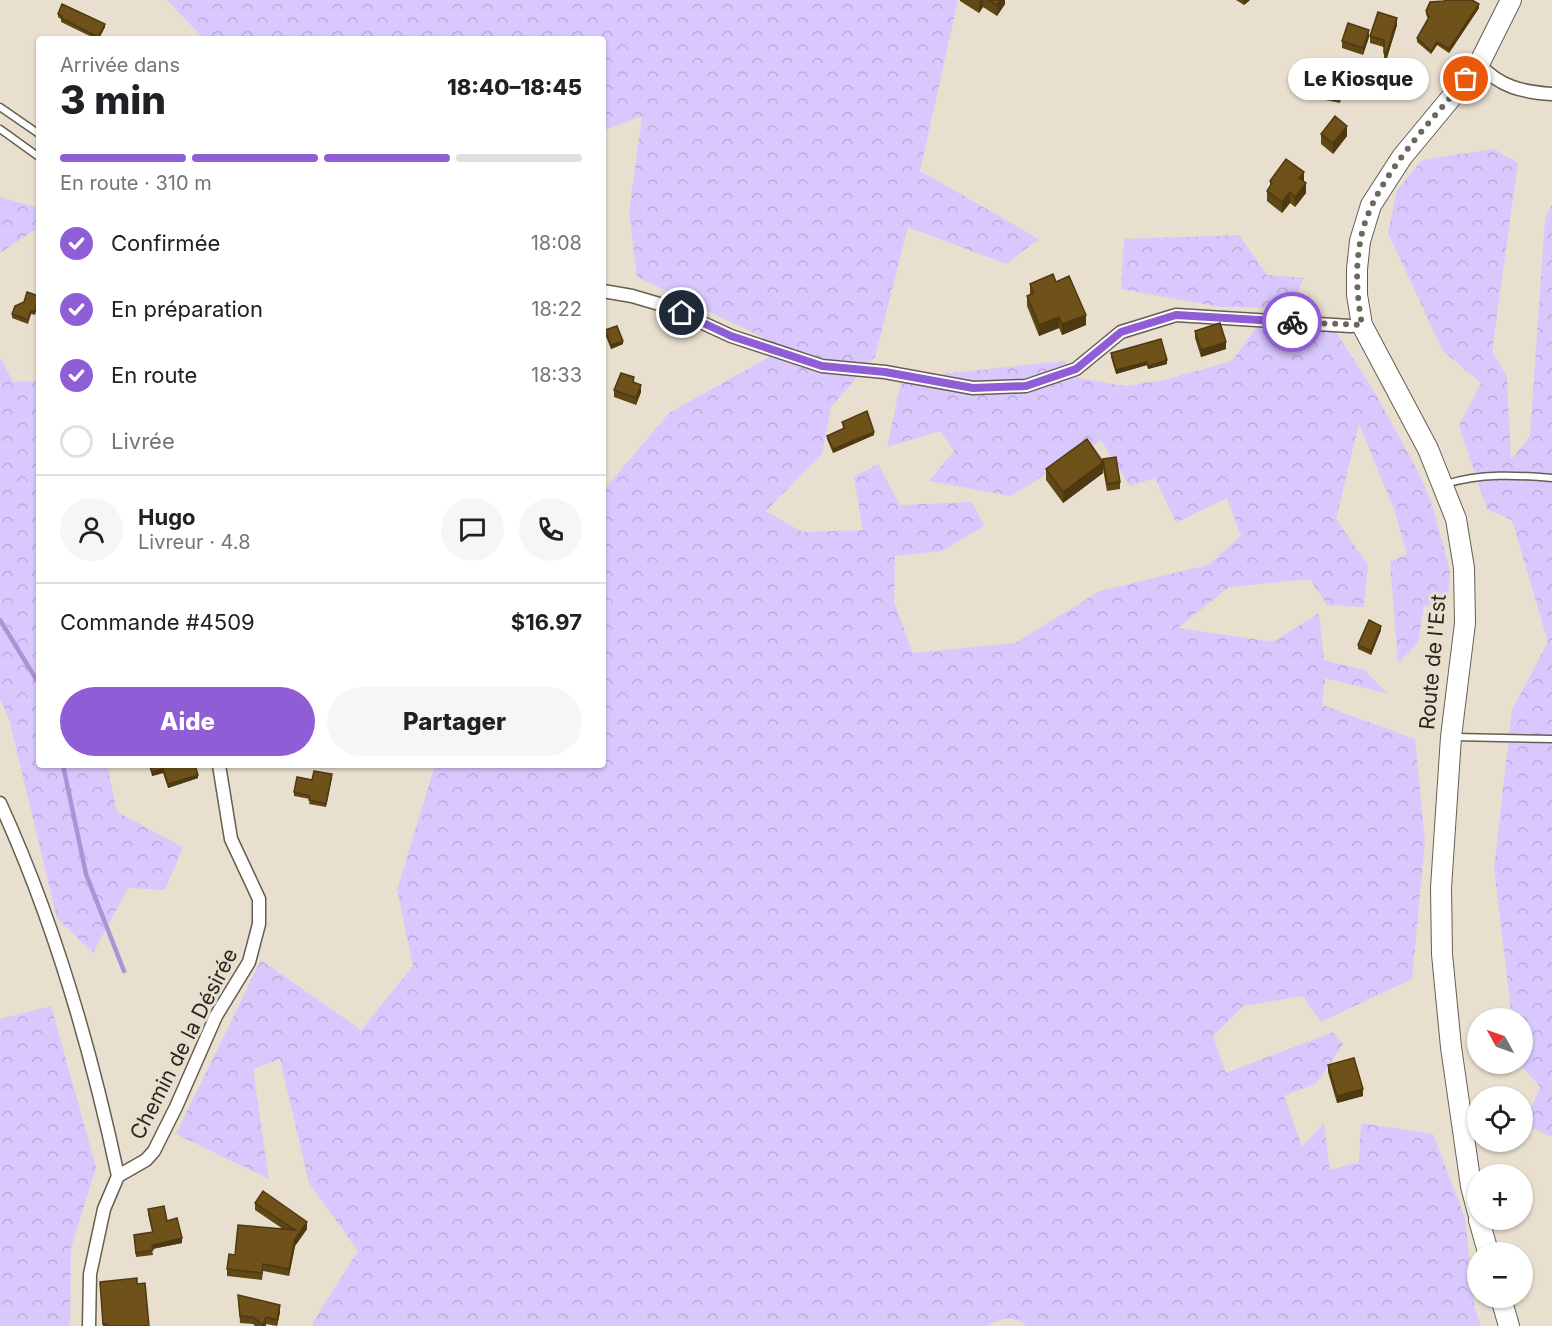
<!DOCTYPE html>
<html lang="fr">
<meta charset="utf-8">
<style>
:root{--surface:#fff;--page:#f6f6f6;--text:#202124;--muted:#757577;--line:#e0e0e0;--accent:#8f5dd6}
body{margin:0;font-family:Inter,sans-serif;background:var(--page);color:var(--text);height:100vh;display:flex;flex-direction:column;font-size:22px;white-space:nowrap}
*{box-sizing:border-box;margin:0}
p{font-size:20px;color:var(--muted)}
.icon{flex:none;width:33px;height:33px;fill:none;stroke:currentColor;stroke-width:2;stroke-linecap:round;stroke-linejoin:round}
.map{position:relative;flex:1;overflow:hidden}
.drawer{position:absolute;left:36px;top:36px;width:570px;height:732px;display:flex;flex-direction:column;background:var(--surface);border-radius:6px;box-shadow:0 2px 4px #0004}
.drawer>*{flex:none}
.needle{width:39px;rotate:310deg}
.tools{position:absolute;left:1467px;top:1008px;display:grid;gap:12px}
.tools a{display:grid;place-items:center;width:66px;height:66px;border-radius:50%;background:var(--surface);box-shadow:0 2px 4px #0004;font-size:30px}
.pin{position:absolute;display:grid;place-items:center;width:51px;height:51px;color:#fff;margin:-26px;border:3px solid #fff;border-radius:50%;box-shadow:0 2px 6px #0007}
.courier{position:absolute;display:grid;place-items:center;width:60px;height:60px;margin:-30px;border:4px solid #8f5dd6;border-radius:50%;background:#fff;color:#222;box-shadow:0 2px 8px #0007}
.bubble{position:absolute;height:42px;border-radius:21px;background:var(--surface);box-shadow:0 2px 4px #0004;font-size:20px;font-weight:800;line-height:42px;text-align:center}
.overview em{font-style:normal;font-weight:800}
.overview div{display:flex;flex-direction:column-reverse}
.overview{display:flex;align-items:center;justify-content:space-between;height:102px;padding:0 24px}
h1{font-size:39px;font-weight:800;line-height:45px}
.bar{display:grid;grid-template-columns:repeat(4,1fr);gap:9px 6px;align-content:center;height:72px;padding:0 24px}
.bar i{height:8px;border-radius:4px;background:var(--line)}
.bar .active{background:var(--accent)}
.bar p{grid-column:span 4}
.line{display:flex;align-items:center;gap:15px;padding:0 24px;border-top:2px solid var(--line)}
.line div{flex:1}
.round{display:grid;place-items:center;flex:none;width:63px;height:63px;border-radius:32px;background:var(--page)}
ol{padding:0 24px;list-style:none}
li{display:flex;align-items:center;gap:18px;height:66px}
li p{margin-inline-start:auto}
li .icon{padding:6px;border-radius:50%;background:var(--accent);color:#fff;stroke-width:4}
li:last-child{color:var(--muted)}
li i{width:33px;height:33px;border:3px solid var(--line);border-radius:50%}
.button{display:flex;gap:12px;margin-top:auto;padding:12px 24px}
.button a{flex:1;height:69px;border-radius:36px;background:var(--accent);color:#fff;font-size:24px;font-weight:800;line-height:69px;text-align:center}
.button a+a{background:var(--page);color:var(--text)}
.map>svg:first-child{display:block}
.forest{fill:url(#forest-crowns)}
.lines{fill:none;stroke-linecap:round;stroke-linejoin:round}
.stream{stroke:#ab93d8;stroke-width:4.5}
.lane-casing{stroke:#665e51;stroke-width:9}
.street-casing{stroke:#665e51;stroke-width:15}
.primary-casing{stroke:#665e51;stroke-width:22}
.lane{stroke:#fff;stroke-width:6}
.street{stroke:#fff;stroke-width:12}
.primary{stroke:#fff;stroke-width:20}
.wall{fill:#5f4716}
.shaded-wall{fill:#4e3912}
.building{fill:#6f5219;stroke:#4e3912;stroke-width:1.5}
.done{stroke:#6c675e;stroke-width:6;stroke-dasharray:0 10.8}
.route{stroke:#8f5dd6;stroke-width:8}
.labels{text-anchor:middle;stroke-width:6;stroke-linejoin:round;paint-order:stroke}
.street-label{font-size:21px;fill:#2a2721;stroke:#e8dfcf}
</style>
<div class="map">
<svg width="1552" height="1326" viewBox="0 0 1552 1326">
<defs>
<pattern id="forest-crowns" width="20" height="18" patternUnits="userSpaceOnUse" patternTransform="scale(1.5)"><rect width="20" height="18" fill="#d9c8fe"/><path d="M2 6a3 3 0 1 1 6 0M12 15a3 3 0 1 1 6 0" fill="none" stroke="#baacd9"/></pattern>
</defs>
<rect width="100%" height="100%" fill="#e8dfcf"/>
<path class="forest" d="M167 0H958L920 171 1039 239 1006 264 908 227 875 357 831 407 822 454 766 511 802 532 863 530 854 477 878 464 900 505 972 502 984 526 942 551 895 556 894 602 913 653 1015 643 1100 591 1208 565 1241 536 1227 498 1176 523 1155 478 1130 486 1101 440 1011 496 929 481 954 451 940 431 887 447 902 378 1065 361 1079 378 1124 386 1164 380 1232 361 1256 328 1336 332 1374 391 1421 477 1433 508 1450 571 1447 608 1424 606 1418 643 1398 663 1390 562 1407 554 1394 509 1359 424 1336 519 1368 565 1364 607 1327 605 1310 579 1229 587 1178 628 1273 642 1319 613 1324 660 1364 670 1388 694 1325 678 1322 705 1415 739 1425 842 1412 979 1321 1022 1303 996 1243 1006 1213 1036 1226 1073 1333 1032 1343 1044 1317 1083 1284 1096 1302 1147 1324 1123 1330 1170 1359 1162 1361 1123 1433 1134 1465 1218 1474 1304 1481 1326H1027C1013 1314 1000 1319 986 1326H313V1322L358 1251 309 1183 280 1059 253 1069 269 1179 176 1134 261 960 361 1030 413 966 397 890 435 765H603V491L669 413 785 348 637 277 629 212 642 116 603 131V39H204Z
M1494 149 1518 163 1492 351 1507 377 1511 460 1530 436 1545 219 1552 204V1135L1550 1136 1524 1124 1540 1087 1520 1064H1522V1018H1512L1494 868 1512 710 1548 642 1512 520 1487 509 1459 426 1481 383 1443 351 1388 233 1397 190 1422 160Z
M0 197 39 208V227L0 253Z
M1239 235 1267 275 1304 278 1290 308 1221 307 1121 289 1124 239Z
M0 357 13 382 39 381V765H107L117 812 183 847 165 890 128 888 93 953 57 918 9 719 0 699Z
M51 1006 96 1167 71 1248 70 1326H0V1019Z"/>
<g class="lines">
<path class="stream" d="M0 620 39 684
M63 765 86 874 124 971"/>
<g class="lane-casing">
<path id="lane" d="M0 107 39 134
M0 129 39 157
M1446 484C1480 473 1517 475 1552 478
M1454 737 1552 739"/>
</g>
<g class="street-casing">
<path id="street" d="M1479 64C1500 87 1522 92 1552 94
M603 291 632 296 666 306 731 336 822 366 885 372 973 388 1026 386 1076 369 1121 332 1176 315 1350 326 1362 325
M0 803C54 921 91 1049 118 1176
M89 1326 90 1274 104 1209 118 1176 146 1160 154 1151 176 1107 216 1016 249 962 259 924V899L231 839 219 765"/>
</g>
<g class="primary-casing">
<path id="primary" d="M1478 1213 1471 1186 1451 1047 1442 954 1441 888 1451 737 1465 623 1464 568 1456 519 1428 449 1362 325 1357 295V269L1360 241 1371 205 1402 157 1479 64 1511 0
M1479 1220 1488 1252
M1501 1298 1509 1326"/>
</g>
<use href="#lane" class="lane"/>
<use href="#street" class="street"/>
<use href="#primary" class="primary"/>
</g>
<path class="wall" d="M960 0H1005V4L997 16 983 7 979 13 960 1Z
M1236 0H1250L1244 5Z
M1479 8 1449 53 1437 45 1431 54 1417 42V38L1428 19 1426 14V11Z
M58 14 105 27 99 39H96L61 22V19L58 17Z
M1397 25 1386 61 1384 60V47L1370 43V36Z
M1369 37 1363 55 1342 48V41Z
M39 63V75L37 74V67Z
M1326 82 1343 91 1340 103 1301 95V90Z
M1321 134 1347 136 1333 154 1321 144Z
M1270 181H1304L1306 193 1295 207 1290 203 1282 213 1267 201V191L1270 186Z
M1056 282 1086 325 1062 335 1059 328 1039 336 1027 306V296L1030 295V284Z
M39 296 35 315 31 314 28 324 12 318V314Z
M605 330 623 344 611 349 605 334Z
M1195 331 1226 349 1201 357 1195 338Z
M1111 353 1167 364 1148 369 1147 365 1116 374 1111 357Z
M634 382 641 392 636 405 614 397V390Z
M842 422 874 435 833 453 827 439V436L843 428Z
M1103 462 1120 482V489L1107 491 1103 469V473L1063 503 1046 480V469Z
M1381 630 1371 655 1358 649V645Z
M149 765H195L198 778 168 788 163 773 152 776Z
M332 778 326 807 309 804 310 799 294 796V792L312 780Z
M1328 1065 1363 1096 1337 1103 1328 1072Z
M255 1203 307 1229 295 1246 289 1276 263 1271 262 1280 227 1276V1269L235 1255 283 1229 255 1210Z
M148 1209 167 1221 182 1243 152 1249 153 1255 136 1257 134 1235 152 1232 148 1214Z
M100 1282 137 1284 149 1326H103Z
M238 1295 280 1312 277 1326 266 1324V1326H255L253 1324 240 1323Z"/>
<path class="shaded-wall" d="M981 0H983V7L979 13V2Z
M1000 0H1005V4L997 16V5Z
M1244 0H1250L1244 5Z
M1479 4V8L1449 53V49Z
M1397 18V25L1386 61V54Z
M105 24V27L98 39V37Z
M1369 30V37L1363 55V48Z
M1437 42V45L1431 54V51Z
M1347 126V136L1333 154V143Z
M1304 172V183L1299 178Z
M1306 183V193L1295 207V197Z
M1290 192V203L1282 213V202Z
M1086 315V325L1062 335V324Z
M1059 317V328L1039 336V325Z
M623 341V344L611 349V345Z
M1226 342V349L1201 357V350Z
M1167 360V364L1148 369V366Z
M1147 362V365L1116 374V370Z
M641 385V392L636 405V398Z
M874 432V435L833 453V449Z
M1103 462V473L1063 503V492Z
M1381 626V630L1371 655V651Z
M163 769V773L152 776V772Z
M198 775V778L168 788V784Z
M1363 1089V1096L1337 1103V1096Z
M307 1222V1229L295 1246 289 1276V1269L295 1239Z
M182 1238V1243L152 1249V1245Z
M280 1305V1312L277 1326V1320Z
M266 1317V1326H263Z"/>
<path class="building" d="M989 0H1000L997 5Z
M1445 0H1472L1479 4 1449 49 1437 42 1431 51 1417 38 1429 17 1426 11 1430 2 1444 1Z
M62 4 105 24 98 37 61 18 62 16 58 14Z
M1378 12 1397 18 1386 54 1384 53V40L1370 36Z
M1348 23 1369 30 1363 48 1342 41Z
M1304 74 1326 77 1325 82 1343 86 1340 99 1301 90Z
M1335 116 1347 126 1333 143 1321 134Z
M1286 159 1304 172 1299 178 1306 183 1295 197 1290 192 1282 202 1267 191 1272 183 1270 181Z
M1053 274 1056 282 1069 276 1086 315 1062 324 1059 317 1039 325 1027 296 1034 293 1030 284Z
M27 292 39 296V300L35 312 31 311 28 320 12 314 15 306 24 302Z
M1220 323 1226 342 1201 350 1195 331Z
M617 326 623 341 611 345 605 330Z
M1161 339 1167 360 1148 366 1147 362 1116 370 1111 353Z
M621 373 634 377 633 382 641 385 636 398 614 390Z
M867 411 874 432 833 449 827 436 845 428 842 422Z
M1087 439 1103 462 1063 492 1046 469Z
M1116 457 1120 482 1107 484 1103 459Z
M1369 620 1381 626 1371 651 1358 645Z
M150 765H195L198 775 168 784 163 769 152 772Z
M314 771 332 774 326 804 309 800 310 796 294 792 297 777 312 780Z
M1354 1058 1363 1089 1337 1096 1328 1065Z
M263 1191 307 1222 295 1239 289 1269 263 1264 262 1273 227 1269 229 1254 235 1255 238 1225 295 1230 255 1203Z
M164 1206 167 1221 177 1218 182 1238 152 1245 153 1250 136 1253 134 1235 153 1232 148 1209Z
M137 1278V1284L145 1283 149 1326H107V1324H103L100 1282Z
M238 1295 280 1305 277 1320 266 1317 263 1325 253 1317 240 1316Z"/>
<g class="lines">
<path class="done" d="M1292 322 1362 325C1357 297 1355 270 1360 243 1369 184 1429 124 1466 79"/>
<path class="route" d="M682 313 731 336 822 366 885 372 973 388 1026 386 1076 369 1121 332 1176 315 1292 322"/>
</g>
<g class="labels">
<g class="street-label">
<text transform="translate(1433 662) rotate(-85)" y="7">Route de l'Est</text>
<text transform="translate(184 1044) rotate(-63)" y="7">Chemin de la Désirée</text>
</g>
</g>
</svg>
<div class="tools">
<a><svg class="needle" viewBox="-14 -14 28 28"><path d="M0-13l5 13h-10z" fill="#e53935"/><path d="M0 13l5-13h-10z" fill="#757577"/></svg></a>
<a><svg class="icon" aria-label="locate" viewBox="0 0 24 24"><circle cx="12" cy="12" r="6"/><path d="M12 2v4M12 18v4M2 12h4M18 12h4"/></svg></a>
<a>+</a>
<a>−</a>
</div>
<div class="pin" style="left:1466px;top:79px;background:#ea580c"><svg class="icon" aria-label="bag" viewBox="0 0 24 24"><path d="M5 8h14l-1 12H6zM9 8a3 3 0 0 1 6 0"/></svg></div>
<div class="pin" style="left:682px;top:313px;background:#1f2937"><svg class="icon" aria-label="home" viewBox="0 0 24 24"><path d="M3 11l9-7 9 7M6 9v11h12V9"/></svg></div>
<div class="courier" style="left:1292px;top:322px"><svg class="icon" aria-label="bike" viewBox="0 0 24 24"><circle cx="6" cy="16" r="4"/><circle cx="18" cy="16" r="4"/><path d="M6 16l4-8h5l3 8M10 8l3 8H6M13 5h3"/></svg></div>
<div class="bubble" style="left:1288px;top:58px;width:141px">Le Kiosque</div>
<section class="drawer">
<div class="overview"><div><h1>3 min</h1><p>Arrivée dans</p></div><em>18:40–18:45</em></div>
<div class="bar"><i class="active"></i><i class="active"></i><i class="active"></i><i></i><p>En route · 310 m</p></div>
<ol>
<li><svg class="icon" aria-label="check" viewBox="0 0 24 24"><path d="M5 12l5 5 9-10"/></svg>Confirmée<p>18:08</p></li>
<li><svg class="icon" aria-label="check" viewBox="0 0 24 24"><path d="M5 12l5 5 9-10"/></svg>En préparation<p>18:22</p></li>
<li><svg class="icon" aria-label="check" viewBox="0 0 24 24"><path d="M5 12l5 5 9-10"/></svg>En route<p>18:33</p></li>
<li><i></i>Livrée</li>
</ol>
<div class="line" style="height:108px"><a class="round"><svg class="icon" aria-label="person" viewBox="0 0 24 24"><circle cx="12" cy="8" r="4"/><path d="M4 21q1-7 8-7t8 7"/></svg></a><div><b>Hugo</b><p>Livreur · 4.8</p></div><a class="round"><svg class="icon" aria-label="chat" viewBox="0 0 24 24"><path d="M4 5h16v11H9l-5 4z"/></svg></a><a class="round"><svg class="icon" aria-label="phone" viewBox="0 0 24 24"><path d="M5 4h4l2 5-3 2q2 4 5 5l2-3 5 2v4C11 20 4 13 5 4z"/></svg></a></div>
<div class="line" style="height:78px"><div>Commande #4509</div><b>$16.97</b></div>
<div class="button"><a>Aide</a><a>Partager</a></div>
</section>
</div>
